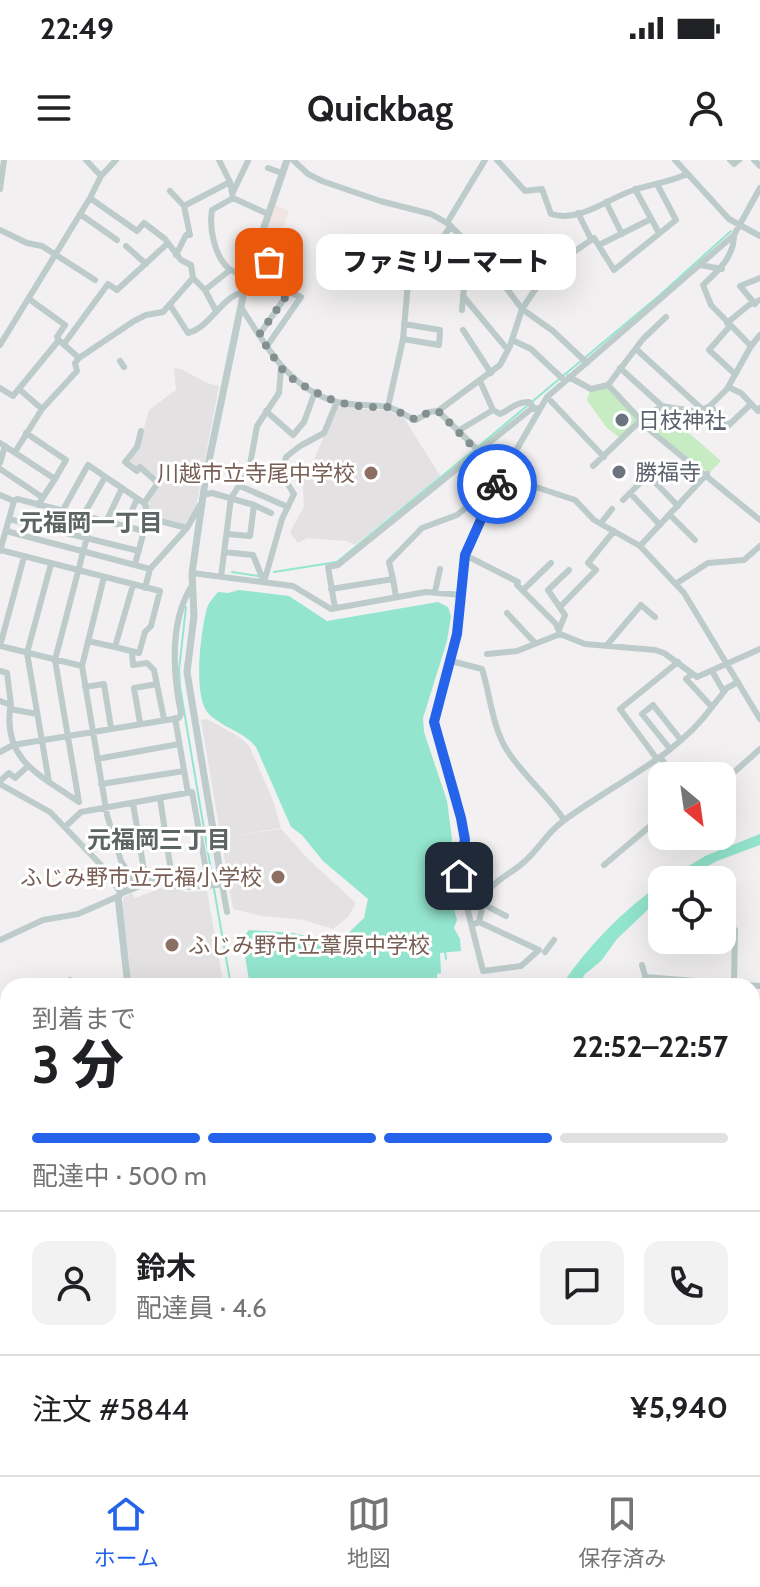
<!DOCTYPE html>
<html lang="ja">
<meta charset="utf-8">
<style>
:root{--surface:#fff;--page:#f2f2f2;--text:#202124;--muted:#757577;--line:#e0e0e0;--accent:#2563eb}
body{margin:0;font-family:Cabin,"Noto Sans JP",sans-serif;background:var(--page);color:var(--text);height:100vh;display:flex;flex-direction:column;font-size:30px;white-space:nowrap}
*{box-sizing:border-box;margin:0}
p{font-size:26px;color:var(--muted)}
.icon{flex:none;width:44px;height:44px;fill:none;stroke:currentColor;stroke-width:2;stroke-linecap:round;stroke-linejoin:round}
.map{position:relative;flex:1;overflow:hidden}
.drawer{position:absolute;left:0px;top:818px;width:760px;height:498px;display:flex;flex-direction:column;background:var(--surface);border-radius:24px 24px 0 0;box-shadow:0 8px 32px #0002}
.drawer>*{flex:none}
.needle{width:52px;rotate:151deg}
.tools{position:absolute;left:648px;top:602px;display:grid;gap:16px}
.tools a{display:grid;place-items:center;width:88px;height:88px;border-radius:16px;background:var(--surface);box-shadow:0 8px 32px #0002;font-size:40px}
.pin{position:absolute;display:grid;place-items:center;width:68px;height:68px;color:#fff;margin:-34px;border-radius:16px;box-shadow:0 4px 12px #0006}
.courier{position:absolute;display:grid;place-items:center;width:80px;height:80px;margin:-40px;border:6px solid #2563eb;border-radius:50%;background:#fff;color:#222;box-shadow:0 2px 10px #0007}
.bubble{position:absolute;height:56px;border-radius:16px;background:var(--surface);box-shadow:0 8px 32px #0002;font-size:26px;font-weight:800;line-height:56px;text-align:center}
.head em{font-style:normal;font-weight:800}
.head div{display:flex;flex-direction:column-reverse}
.head{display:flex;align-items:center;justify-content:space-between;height:136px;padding:0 32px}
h1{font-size:52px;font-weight:800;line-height:60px}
.bar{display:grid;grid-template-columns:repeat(4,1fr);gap:12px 8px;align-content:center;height:96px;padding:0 32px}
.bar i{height:10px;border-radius:6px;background:var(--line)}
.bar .selected{background:var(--accent)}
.bar p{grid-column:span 4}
.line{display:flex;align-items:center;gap:20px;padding:0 32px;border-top:2px solid var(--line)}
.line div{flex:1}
.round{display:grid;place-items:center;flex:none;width:84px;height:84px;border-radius:16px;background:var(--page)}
.status{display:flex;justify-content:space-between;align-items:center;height:56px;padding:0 40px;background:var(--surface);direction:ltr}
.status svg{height:22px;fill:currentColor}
header{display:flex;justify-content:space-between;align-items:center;height:104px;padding:0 32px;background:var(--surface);font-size:36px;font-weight:800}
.dock{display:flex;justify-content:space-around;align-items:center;height:112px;border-top:2px solid var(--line);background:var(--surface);font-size:22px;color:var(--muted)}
.dock a{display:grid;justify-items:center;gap:4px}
.dock .selected{color:var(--accent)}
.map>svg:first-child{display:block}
.commercial{fill:#f0e5e2}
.education{fill:#e3e1e2}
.green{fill:#c7ebc2}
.water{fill:#93e5cd}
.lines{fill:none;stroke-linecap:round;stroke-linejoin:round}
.stream{stroke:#93e5cd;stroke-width:2}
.river{stroke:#93e5cd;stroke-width:10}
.minor{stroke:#bdcbcb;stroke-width:6}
.tertiary{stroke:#bdcbcb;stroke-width:7}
.secondary{stroke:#bacccd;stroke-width:8}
.done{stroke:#849090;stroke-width:8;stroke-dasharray:0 14.4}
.route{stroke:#2563eb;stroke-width:10}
.worship-dot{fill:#6b7280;stroke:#fff;stroke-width:3}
.education-dot{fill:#8d6e63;stroke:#fff;stroke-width:3}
.labels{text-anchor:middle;stroke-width:6;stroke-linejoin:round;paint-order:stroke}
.worship-label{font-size:22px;fill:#5b616d;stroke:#fff;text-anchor:start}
.education-label{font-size:22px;fill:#785e54;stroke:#fff;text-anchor:end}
.neighbourhood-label{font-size:24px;font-weight:bold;fill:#5d6464;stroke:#fff}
</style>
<div class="status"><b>22:49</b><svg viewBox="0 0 49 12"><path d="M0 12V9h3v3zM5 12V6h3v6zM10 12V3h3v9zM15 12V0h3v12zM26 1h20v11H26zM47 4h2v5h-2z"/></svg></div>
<header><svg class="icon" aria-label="menu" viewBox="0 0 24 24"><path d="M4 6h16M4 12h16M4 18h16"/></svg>Quickbag<svg class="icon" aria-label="person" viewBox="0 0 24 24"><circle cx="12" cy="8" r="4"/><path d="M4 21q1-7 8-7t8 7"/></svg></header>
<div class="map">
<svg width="760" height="1315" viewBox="0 0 760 1315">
<rect width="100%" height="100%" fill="#f2f0f1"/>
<path class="commercial" d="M275 45 289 51 281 75 298 81 291 98 261 86Z"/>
<path class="education" d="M174 208 181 209 207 223 219 226 196 347 186 367 146 356 148 342 161 323 141 305 136 308 128 302 138 289 149 250 176 230Z
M338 243 360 249 386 250 404 258 441 317 355 385 347 381 307 378 298 383 290 372 304 347 302 310 312 304Z
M207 559 241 578 249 586 272 638 281 668 228 677 281 669 310 701 356 743 349 756 333 769 304 760 262 756 233 749 201 560Z
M164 727 185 732 207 731 224 826H132L122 743 124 737 132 733 135 738Z"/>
<path class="green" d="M606 227 637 259 620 278 606 267 587 240 590 231Z
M667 254 721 301 709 313 660 277 644 259 646 257 656 266Z"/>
<path class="water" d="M239 430 289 436 327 461 438 442 448 447 451 456 447 481 423 558 424 572 447 641 452 679 445 714 457 760 454 768 460 779 461 791 440 793 441 813 437 814V820H432V826H250L242 778 249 770 294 773 331 783 340 781 364 758 368 739 323 701 302 675 291 667 256 587C243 571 223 568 209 554 192 537 201 470 207 448 209 442 214 437 218 432L228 433Z
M760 674V685L717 701 682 720H666L705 696Z
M662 723V736L617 779 601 801 585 814 578 826H561C588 786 622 751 662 723Z"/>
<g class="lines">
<path class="stream" d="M479 286 660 135 731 71
M232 412 258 416
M274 412 337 402 474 290
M186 447 179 510 180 527 213 722
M214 729 231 826
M445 791 446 799
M2 1225 4 1223
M357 1308 360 1315"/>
<path class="river" d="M752 1149 760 1151"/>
<path class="minor" d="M86 0 101 16
M219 0 230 22 233 38 268 54
M293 0 308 14 322 21 380 41 431 54 447 63 483 97 522 149 553 171 587 203
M497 0 525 31 542 29 551 54C580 63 608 38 634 30 652 24 670 22 687 14
M675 0 729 59 760 76
M730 0 734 4 739 0
M754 0 760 6
M268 8 282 13
M0 29 4 0
M635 29 659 73
M170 31 184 46 190 75H186L176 95
M233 32 248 1
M90 38 137 71 144 63 165 79 181 100 191 105 193 118 205 130 216 151
M233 38 212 50C209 67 214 95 228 108 233 112 241 114 247 117
M606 42 622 74
M184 46 230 22
M578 53 591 79
M80 54 117 80
M447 63 485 0
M0 70 27 83 42 86 95 120
M734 75C734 97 718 111 703 125L711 145 751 186 760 175
M599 85 651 59
M126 86 146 104
M453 95 466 103
M254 96 285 109 277 127 301 137 267 186
M700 105 722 109
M500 119 514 106 519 107 537 126
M408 123 379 113 383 101 388 100 398 78 430 95 451 66
M427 123 435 105
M205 130 230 110
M463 136 508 190
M755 144 740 126 760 118
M170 145 188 173C211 167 220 138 243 132
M241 147C266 186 289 229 337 242 354 246 371 244 388 247 397 249 407 257 416 260L429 252 438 251 492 304 536 327 575 340 594 360 640 386 684 433 760 559
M462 150 466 103 478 92
M727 163 749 145 760 140
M730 166 709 190 735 214
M463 170 491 213
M259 175 289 132
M403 179 439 185 440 170 404 164
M512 180 531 189 565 221
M61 182 79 198
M64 184 108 124 117 130 168 83
M0 185 90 38 101 16 116 0
M636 189 703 250
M120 201 124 207
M620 208 662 246 698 252 710 246 727 229 751 186
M569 217 591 229 608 225 652 272 760 360
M480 221 493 250 500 254C511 249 516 242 529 242L534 248
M608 225 643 179 666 157
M728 227 741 233 758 251 760 248
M0 228 13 236 59 180 57 177 65 165 29 139
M19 229 42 249
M547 237 604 297
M710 246 729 265 751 244
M388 247 403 179 408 123H454L464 111
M266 251 293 275 304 262 315 232
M438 251 500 205 510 186 522 149 549 109 594 78 614 110 676 60 657 24
M141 271 137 287 125 302 137 311 140 307 158 323 144 343 146 347 144 357 187 368 200 345
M458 271 493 250
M26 273 66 300 55 319
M0 283 55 319 38 345
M15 292 42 249 77 211 75 203 79 198 134 161 146 155 163 152 193 118
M0 303 5 286
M593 306 641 260 662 246
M0 309 42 337
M240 326 288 347
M630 333 660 365
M0 335 14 341 17 339 144 371 135 404
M203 335 212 333 254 345 250 376 227 374
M623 340 648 315 678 346
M254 345 271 353
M63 350 88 305 144 343
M670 355 695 380
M83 356 105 317
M9 359 139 391
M106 362 122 328
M601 363 612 349
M125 366 137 339
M6 371 150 409
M640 386 707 314
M0 390 160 431 151 466 145 472 139 493 115 487 133 425
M0 391 14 341
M224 392 253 395 264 422
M465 395 518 422 517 425 556 464 560 474 585 484 655 490 664 493 697 517 760 489
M24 397 0 486 82 506
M192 413 293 426 331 449 426 432 462 435
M104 417 82 506 107 655 121 701 137 726
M221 417 231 338 249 310 257 266 279 233 281 208
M393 419 389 402 422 368 457 355 468 346 483 355
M264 422 282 359 294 334 282 315 286 297 300 286 324 273 337 242
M677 423 708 403 744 400 760 386
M145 428 150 409 187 368
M331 429 393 419 396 437
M523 430 551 403
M435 432 440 409
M560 447 596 410 588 403 614 371
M335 448 328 407 338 405 531 249 540 248
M507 453 535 483
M559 470 565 455 548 430 569 410
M88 481 115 487
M607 485 641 445 655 457
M132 492 133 505 147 503 154 510 164 559
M487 494 517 491 560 474
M451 501 482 509C490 534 492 564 505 587 521 614 547 634 564 660
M0 511 7 513 11 545
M712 511 724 532
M85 527 104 524 111 568
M0 541 11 545 10 549 37 554
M712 547 727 528 738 522
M10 549C4 602 42 616 79 642
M175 558 188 633
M140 563 134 528 157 524
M670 589 642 554 653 545 681 580
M0 592 13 585 179 558 181 554C173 514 169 460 193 424
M660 597 674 616
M97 599 179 584
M657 599 620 549 678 502
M0 621 9 613 15 618 27 607
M49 622 27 493 51 404
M722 623 760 589
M0 624 50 652 101 705 121 733
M101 624 184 611
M160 638 173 725
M79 642 55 500 92 358
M133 643 146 723
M65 667 81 652 192 632 209 726
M604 705 662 656
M222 724 227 752
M483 744C487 722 509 716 524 702 538 690 547 673 562 662 612 624 674 599 712 547L686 519 691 515
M479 762 483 744 506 756
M472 765 479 762 539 790 521 806 483 811 459 716 457 706 465 680 461 658 457 635 434 562 455 483 465 395 470 381 500 318 547 237 734 75 760 28
M0 780 43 760 78 754 119 736
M545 792 554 780
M642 805 648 826
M645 817 760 826
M734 823 735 770
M67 826 70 820
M0 892 8 888
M752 915H760
M0 987 7 993 0 1002
M0 1004 8 1012
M752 1038 760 1036
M0 1047 8 1039
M0 1057 8 1064
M752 1065 760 1069
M752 1135 760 1136
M752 1192 755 1167
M0 1212 8 1208
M0 1231 8 1237
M752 1254 760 1255
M752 1280 760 1282
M344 1308 347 1315
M388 1308 392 1315
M439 1308 442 1315
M534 1308 537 1315
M574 1308 582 1315
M27 1315 32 1308
M548 1315 563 1308
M625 1315 626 1308
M712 1315 713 1308"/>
<path class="tertiary" d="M128 826 118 737 121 733 151 721 160 720 179 727 222 724 187 512 194 456 192 413 206 315 247 117 287 0
M0 953 8 948"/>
<path class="secondary" d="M0 1178 8 1192
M79 1308 83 1315"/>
</g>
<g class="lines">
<path class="done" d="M269 102 285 109 277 127 289 132 259 175 281 208 295 221 315 232 337 242 364 247H388L416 260 429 252 438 251 479 293 504 310 497 324"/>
<path class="route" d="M459 716 457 706 465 680 461 658 434 562 457 474 465 395 497 324"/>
</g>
<g class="worship-dot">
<circle cx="622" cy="260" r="8"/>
<circle cx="619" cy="312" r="8"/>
</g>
<g class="education-dot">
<circle cx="371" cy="313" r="8"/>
<circle cx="278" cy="717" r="8"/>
<circle cx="172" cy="785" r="8"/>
</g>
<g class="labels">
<g class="worship-label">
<text x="638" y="268">日枝神社</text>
<text x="635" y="320">勝福寺</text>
</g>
<g class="education-label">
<text x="355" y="321">川越市立寺尾中学校</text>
<text x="262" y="725">ふじみ野市立元福小学校</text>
<text x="188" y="793" text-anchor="start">ふじみ野市立葦原中学校</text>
</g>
<g class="neighbourhood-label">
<text x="91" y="371">元福岡一丁目</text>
<text x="159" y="688">元福岡三丁目</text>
</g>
</g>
</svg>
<div class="tools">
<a><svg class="needle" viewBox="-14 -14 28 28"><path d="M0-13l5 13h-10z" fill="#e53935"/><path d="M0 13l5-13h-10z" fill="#757577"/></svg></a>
<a><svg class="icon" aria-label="locate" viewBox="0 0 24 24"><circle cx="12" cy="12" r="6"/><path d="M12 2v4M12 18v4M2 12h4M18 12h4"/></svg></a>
</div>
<div class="pin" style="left:269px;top:102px;background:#ea580c"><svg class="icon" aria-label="bag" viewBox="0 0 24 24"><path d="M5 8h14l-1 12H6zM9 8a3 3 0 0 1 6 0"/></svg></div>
<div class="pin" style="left:459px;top:716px;background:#1f2937"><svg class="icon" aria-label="home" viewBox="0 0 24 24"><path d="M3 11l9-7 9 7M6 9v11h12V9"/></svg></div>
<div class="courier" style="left:497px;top:324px"><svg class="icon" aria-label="bike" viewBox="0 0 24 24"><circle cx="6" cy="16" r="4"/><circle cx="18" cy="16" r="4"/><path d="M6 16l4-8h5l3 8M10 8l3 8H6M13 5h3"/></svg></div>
<div class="bubble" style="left:316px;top:74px;width:260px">ファミリーマート</div>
<section class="drawer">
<div class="head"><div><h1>3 分</h1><p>到着まで</p></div><em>22:52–22:57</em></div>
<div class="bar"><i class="selected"></i><i class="selected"></i><i class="selected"></i><i></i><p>配達中 · 500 m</p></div>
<div class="line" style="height:144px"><a class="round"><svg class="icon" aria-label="person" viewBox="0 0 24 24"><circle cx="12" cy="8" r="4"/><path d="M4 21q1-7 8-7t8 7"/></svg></a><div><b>鈴木</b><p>配達員 · 4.6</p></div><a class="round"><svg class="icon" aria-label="chat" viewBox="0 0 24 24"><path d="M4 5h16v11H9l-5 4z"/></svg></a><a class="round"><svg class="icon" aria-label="phone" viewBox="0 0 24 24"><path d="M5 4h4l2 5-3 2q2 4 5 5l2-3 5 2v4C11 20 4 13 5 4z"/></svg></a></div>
<div class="line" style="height:104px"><div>注文 #5844</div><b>¥5,940</b></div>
</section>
</div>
<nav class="dock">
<a class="selected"><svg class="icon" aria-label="home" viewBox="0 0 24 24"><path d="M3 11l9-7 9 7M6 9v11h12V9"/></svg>ホーム</a>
<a><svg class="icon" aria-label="map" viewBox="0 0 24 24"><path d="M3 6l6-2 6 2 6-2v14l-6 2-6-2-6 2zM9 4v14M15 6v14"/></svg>地図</a>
<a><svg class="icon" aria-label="saved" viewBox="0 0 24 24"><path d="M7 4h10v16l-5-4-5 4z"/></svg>保存済み</a>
</nav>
